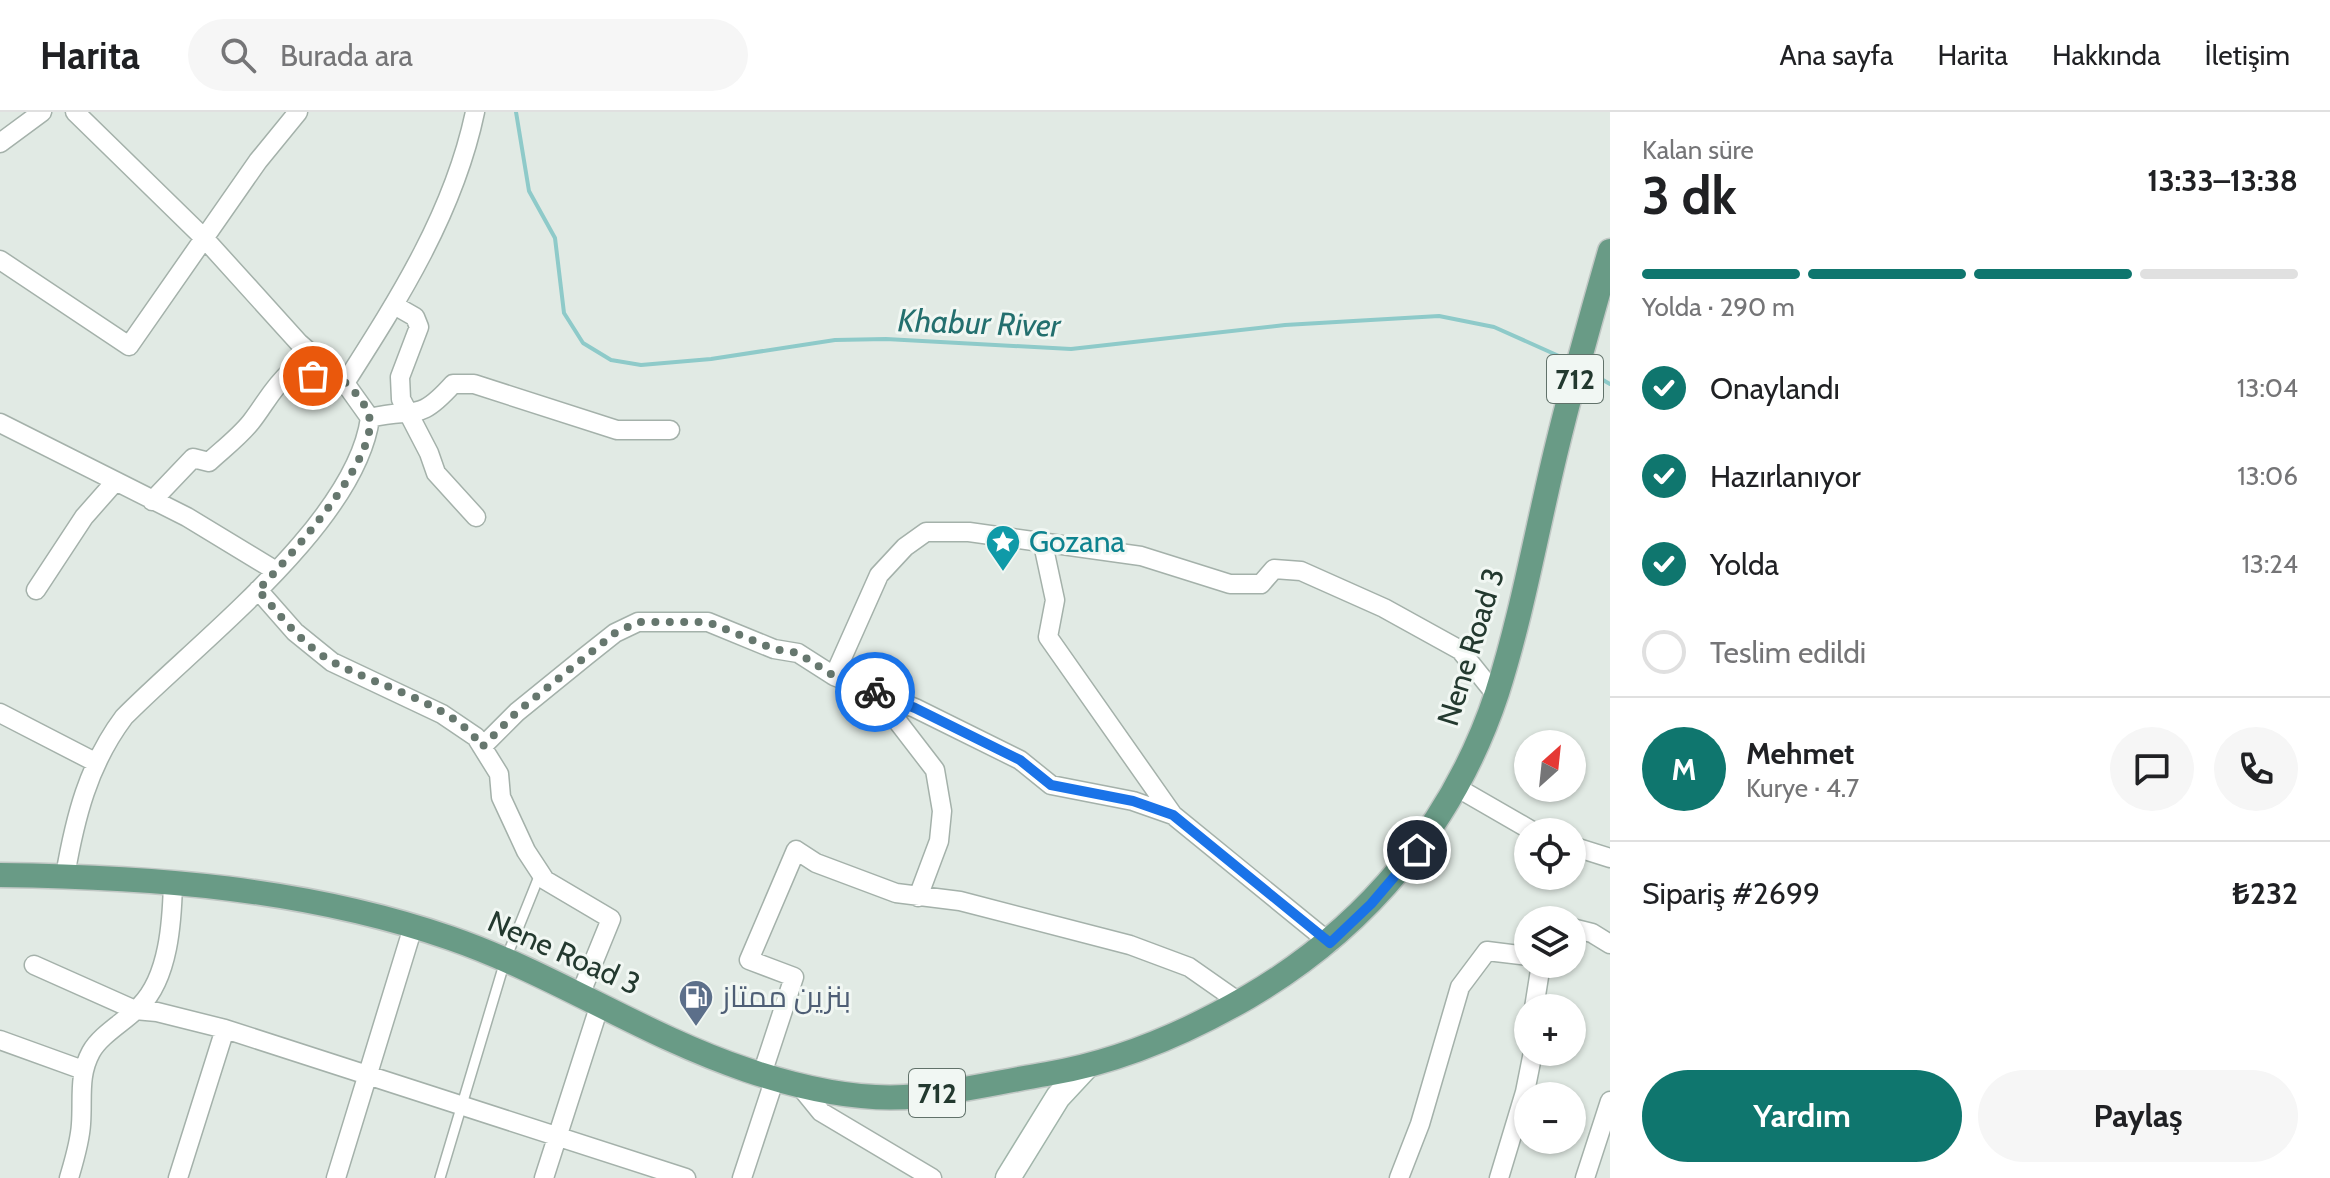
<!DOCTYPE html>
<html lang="tr">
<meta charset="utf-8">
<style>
:root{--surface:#fff;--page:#f6f6f6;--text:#202124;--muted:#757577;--line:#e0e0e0;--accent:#0f766e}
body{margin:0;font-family:Cabin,Cairo,sans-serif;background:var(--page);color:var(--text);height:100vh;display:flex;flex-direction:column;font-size:30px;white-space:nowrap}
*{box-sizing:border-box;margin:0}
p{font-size:26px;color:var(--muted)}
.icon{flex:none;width:44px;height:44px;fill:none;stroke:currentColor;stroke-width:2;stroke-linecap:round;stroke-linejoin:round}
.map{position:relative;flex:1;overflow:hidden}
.sheet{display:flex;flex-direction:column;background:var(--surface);width:720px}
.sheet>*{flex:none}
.needle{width:52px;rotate:27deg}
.tools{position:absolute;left:1514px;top:618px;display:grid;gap:16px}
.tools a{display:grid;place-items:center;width:72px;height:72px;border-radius:50%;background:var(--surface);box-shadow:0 2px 6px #0004;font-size:40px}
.pin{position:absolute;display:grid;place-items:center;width:68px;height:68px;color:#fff;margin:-34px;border:4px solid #fff;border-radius:50%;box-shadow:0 2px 8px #0007}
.courier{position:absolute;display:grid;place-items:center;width:80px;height:80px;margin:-40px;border:6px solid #1a73e8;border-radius:50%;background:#fff;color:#222;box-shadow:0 2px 10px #0007}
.headline em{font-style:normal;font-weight:700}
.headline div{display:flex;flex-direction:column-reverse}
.headline{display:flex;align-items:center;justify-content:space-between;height:136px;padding:0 32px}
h1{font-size:52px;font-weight:700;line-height:60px}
.bar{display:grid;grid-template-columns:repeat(4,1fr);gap:12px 8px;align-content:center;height:96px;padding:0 32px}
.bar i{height:10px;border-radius:6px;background:var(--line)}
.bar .selected{background:var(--accent)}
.bar p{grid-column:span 4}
.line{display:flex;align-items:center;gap:20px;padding:0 32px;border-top:2px solid var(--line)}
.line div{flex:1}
.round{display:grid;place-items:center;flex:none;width:84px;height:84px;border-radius:42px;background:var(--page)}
ol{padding:0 32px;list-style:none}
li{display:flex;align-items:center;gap:24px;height:88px}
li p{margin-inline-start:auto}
li .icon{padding:8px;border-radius:50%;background:var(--accent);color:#fff;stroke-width:4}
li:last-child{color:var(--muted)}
li i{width:44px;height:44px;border:4px solid var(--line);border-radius:50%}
.cta{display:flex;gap:16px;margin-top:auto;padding:16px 32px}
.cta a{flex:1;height:92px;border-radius:48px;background:var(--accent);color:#fff;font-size:32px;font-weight:700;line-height:92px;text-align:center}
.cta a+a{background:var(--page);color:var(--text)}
header{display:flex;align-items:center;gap:48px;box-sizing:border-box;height:112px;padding:0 40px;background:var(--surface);border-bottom:2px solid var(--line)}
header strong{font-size:38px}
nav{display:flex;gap:44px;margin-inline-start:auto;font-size:28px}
.search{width:560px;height:72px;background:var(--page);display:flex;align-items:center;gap:20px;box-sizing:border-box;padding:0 28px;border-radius:44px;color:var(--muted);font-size:30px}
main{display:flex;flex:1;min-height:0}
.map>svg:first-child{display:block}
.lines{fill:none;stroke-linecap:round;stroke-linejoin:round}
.stream{stroke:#8ecac9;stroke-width:4}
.lane-casing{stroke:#a4b1aa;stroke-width:12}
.street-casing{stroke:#a4b1aa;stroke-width:21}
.secondary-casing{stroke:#a1b5aa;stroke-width:27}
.primary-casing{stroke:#c1c8c5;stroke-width:27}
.lane{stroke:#fff;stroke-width:9}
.street{stroke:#fff;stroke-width:18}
.secondary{stroke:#fff;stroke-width:24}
.primary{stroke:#699b86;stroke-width:24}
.done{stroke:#66776e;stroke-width:8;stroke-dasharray:0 14.4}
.route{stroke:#1a73e8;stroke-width:10}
.labels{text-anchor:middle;stroke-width:6;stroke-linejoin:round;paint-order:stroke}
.shield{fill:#f1f7f3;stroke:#61726a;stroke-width:2}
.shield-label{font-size:28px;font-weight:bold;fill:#23392f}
.culture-label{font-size:30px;fill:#0d838f;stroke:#f1f7f3;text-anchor:start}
.street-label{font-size:30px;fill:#23392f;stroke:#f1f7f3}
.service-label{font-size:30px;fill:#4e5e75;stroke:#f1f7f3;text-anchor:start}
.water-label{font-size:32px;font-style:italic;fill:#236f6e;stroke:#f1f7f3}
</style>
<header>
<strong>Harita</strong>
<div class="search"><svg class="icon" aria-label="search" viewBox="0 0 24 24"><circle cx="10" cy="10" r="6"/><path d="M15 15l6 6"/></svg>Burada ara</div>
<nav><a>Ana sayfa</a><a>Harita</a><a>Hakkında</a><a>İletişim</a></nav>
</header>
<main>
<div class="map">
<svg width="1610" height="1066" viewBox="0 0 1610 1066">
<rect width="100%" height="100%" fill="#e1eae4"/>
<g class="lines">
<path class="stream" d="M516 0 529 79 555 126 564 201 583 231 611 248 641 253 711 247 835 228 886 227 1071 237 1285 213 1439 204 1494 215 1570 249
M1584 257 1610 272"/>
<g class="lane-casing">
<path id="lane" d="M440 1066 505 849 540 762"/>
</g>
<g class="street-casing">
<path id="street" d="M0 31 42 0
M0 148 129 234 258 49 298 0
M394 193 415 205 419 215 400 265 401 287 429 341 436 361 476 405
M345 271C400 185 454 100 475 0
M370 306C416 294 416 313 453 272H474L617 318H670
M0 311 187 405 276 459
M152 389 193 346 209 350C223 337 239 325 251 310 265 292 273 275 290 260L313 264 325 253
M1043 432 1055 488 1048 525 1173 703
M36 478 84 405 114 371
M258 478 295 520 332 550 442 602 476 625 499 662 501 685 526 739 545 768 611 807 580 883
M834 564 875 580 935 658 942 699 939 729 918 785
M875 580 915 596 1020 648 1051 673 1133 689 1173 703 1330 831
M0 601 95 650
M482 635 517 600 586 544 615 521 638 510H708L774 537 798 541 834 564 879 463 905 435 926 420H969L1141 444 1230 472H1261L1274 457 1301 459 1384 496 1460 538 1496 583
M1456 675 1534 720
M1572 734 1610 746
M65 764C75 706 88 653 124 605 197 531 356 411 370 306L345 271 299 231 204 126 75 0
M1572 816 1592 821 1610 832
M34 853 135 898 157 900 225 917 686 1066
M1534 896 1541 852
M0 928 83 958
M762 962 794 865 749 848 796 738 816 751 896 781 960 789 1130 833 1189 855 1239 890
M799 973 821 1000 932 1066
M69 1066C74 1049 80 1030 81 1012 83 986 78 964 91 940 101 922 126 909 140 894 169 865 172 809 173 771
M178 1066 225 917
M336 1066 413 815
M544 1066 600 892
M742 1066 775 966
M1399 1066 1420 1012 1460 875 1487 839 1528 844
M1499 1066 1525 980 1533 940
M1585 1066 1610 989"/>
</g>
<g class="secondary-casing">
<path id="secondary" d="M1008 1066 1058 985 1085 956"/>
</g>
<g class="primary-casing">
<path id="primary" d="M0 763C152 765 305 776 450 826 552 861 645 924 747 958 800 976 863 990 918 984 961 979 1004 969 1047 962 1119 950 1186 921 1248 885 1366 816 1454 711 1497 581 1520 509 1534 433 1551 360 1568 286 1589 212 1610 139"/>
</g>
<use href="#lane" class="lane"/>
<use href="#street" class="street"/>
<use href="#secondary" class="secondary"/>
<use href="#primary" class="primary"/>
</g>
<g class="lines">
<path class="done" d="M313 264 325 253C341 267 363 283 369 304 380 346 286 449 258 478 280 503 303 534 333 550 376 574 455 592 482 635L517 600 615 521 638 510H708L774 537 798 541 834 564 875 580"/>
<path class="route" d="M875 580 915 596 1020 648 1051 673 1133 689 1173 703 1330 831 1371 792 1417 738"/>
</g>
<defs>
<g id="sight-pin" transform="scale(1.8)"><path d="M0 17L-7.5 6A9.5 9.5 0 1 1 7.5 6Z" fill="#0f9aa8" stroke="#f1f7f3"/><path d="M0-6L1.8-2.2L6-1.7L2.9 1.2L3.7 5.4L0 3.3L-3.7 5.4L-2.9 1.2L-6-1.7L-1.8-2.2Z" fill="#fff"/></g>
<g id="fuel-pin" transform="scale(1.8)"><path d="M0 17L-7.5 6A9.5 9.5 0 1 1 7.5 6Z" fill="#5c6f8a" stroke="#f1f7f3"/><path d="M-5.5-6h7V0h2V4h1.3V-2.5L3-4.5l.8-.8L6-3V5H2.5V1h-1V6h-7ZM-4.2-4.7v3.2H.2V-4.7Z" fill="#fff"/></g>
</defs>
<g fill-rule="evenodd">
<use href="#sight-pin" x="1003" y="430"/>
<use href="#fuel-pin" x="696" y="885"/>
</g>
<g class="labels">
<g class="shield">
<rect x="1547" y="243" width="56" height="48" rx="6"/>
<rect x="909" y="957" width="56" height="48" rx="6"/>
</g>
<g class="shield-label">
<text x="1575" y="277">712</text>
<text x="937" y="991">712</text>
</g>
<g class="culture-label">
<text x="1029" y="440">Gozana</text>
</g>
<g class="street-label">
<text transform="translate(1471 535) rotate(-73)" y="10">Nene Road 3</text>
<text transform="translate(564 841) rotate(24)" y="10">Nene Road 3</text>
</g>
<g class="service-label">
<text x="722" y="895">بنزين ممتاز</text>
</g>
<g class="water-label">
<text transform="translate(979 211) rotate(2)" y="11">Khabur River</text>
</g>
</g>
</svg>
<div class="tools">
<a><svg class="needle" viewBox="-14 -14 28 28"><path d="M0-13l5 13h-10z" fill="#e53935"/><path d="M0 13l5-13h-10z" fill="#757577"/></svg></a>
<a><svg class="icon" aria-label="locate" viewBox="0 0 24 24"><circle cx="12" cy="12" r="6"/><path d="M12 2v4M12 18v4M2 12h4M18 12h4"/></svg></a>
<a><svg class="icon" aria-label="layers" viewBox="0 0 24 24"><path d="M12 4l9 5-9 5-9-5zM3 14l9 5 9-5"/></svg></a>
<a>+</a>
<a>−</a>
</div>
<div class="pin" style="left:313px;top:264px;background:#ea580c"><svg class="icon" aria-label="bag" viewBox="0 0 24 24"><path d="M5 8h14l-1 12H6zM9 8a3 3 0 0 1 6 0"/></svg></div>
<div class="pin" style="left:1417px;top:738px;background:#1f2937"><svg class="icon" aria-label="home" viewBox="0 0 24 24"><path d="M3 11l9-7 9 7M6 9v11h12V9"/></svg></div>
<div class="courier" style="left:875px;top:580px"><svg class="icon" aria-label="bike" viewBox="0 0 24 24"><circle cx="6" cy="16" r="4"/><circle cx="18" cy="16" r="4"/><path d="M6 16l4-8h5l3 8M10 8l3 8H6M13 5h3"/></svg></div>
</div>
<section class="sheet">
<div class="headline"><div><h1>3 dk</h1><p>Kalan süre</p></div><em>13:33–13:38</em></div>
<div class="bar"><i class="selected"></i><i class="selected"></i><i class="selected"></i><i></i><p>Yolda · 290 m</p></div>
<ol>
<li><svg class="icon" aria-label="check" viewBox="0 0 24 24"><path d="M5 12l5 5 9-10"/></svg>Onaylandı<p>13:04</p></li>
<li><svg class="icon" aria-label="check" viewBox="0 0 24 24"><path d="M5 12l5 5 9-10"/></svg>Hazırlanıyor<p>13:06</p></li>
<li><svg class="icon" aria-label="check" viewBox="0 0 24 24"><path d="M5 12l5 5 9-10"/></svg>Yolda<p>13:24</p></li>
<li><i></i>Teslim edildi</li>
</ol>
<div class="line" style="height:144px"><b class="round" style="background:var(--accent);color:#fff">M</b><div><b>Mehmet</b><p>Kurye · 4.7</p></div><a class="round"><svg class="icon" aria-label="chat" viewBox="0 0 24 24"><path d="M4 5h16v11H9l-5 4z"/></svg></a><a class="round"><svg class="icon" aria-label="phone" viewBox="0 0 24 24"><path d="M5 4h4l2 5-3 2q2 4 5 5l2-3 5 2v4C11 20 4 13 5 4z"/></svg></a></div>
<div class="line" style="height:104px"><div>Sipariş #2699</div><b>₺232</b></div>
<div class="cta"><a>Yardım</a><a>Paylaş</a></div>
</section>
</main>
